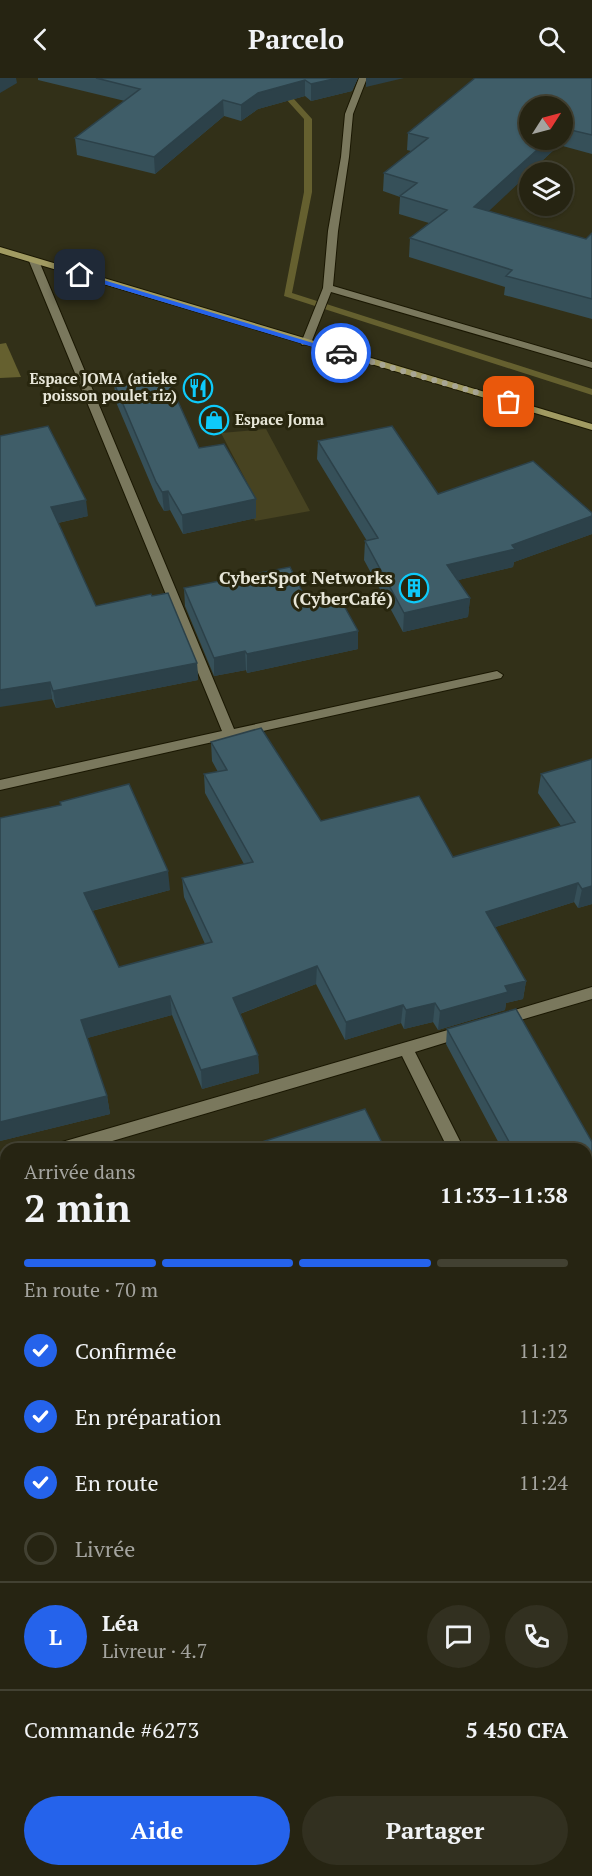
<!DOCTYPE html>
<html lang="fr">
<meta charset="utf-8">
<style>
:root{--surface:#262412;--page:#323020;--text:#f1f3f6;--muted:#a4a49f;--line:#424132;--accent:#2563eb}
body{margin:0;font-family:"PT Serif",serif;background:var(--page);color:var(--text);height:100vh;display:flex;flex-direction:column;font-size:22px;white-space:nowrap}
*{box-sizing:border-box;margin:0}
p{font-size:20px;color:var(--muted)}
.icon{flex:none;width:33px;height:33px;fill:none;stroke:currentColor;stroke-width:2;stroke-linecap:round;stroke-linejoin:round}
.map{position:relative;flex:1;overflow:hidden}
.details{position:absolute;left:0px;top:1065px;width:592px;height:734px;display:flex;flex-direction:column;background:var(--surface);border-radius:18px 18px 0 0;box-shadow:0 2px 4px #0004,0 0 0 2px var(--line)}
.details>*{flex:none}
.needle{width:39px;rotate:54deg}
.controls{position:absolute;left:519px;top:18px;display:grid;gap:12px}
.controls a{display:grid;place-items:center;width:54px;height:54px;border-radius:50%;background:var(--surface);box-shadow:0 2px 4px #0004,0 0 0 2px var(--line);font-size:30px}
.pin{position:absolute;display:grid;place-items:center;width:51px;height:51px;color:#fff;margin:-26px;border-radius:12px;box-shadow:0 3px 9px #0006}
.courier{position:absolute;display:grid;place-items:center;width:60px;height:60px;margin:-30px;border:4px solid #2563eb;border-radius:50%;background:#fff;color:#222;box-shadow:0 2px 8px #0007}
.summary em{font-style:normal;font-weight:800}
.summary div{display:flex;flex-direction:column-reverse}
.summary{display:flex;align-items:center;justify-content:space-between;height:102px;padding:0 24px}
h1{font-size:39px;font-weight:800;line-height:45px}
.bar{display:grid;grid-template-columns:repeat(4,1fr);gap:9px 6px;align-content:center;height:72px;padding:0 24px}
.bar i{height:8px;border-radius:4px;background:var(--line)}
.bar .selected{background:var(--accent)}
.bar p{grid-column:span 4}
.line{display:flex;align-items:center;gap:15px;padding:0 24px;border-top:2px solid var(--line)}
.line div{flex:1}
.round{display:grid;place-items:center;flex:none;width:63px;height:63px;border-radius:32px;background:var(--page)}
ol{padding:0 24px;list-style:none}
li{display:flex;align-items:center;gap:18px;height:66px}
li p{margin-inline-start:auto}
li .icon{padding:6px;border-radius:50%;background:var(--accent);color:#fff;stroke-width:4}
li:last-child{color:var(--muted)}
li i{width:33px;height:33px;border:3px solid var(--line);border-radius:50%}
.primary-button{display:flex;gap:12px;margin-top:auto;padding:12px 24px}
.primary-button a{flex:1;height:69px;border-radius:36px;background:var(--accent);color:#fff;font-size:24px;font-weight:800;line-height:69px;text-align:center}
.primary-button a+a{background:var(--page);color:var(--text)}
header{display:flex;justify-content:space-between;align-items:center;height:78px;padding:0 24px;background:var(--surface);font-size:27px;font-weight:800}
.map>svg:first-child{display:block}
.green{fill:#474321}
.water{fill:#65602f}
.lines{fill:none;stroke-linecap:round;stroke-linejoin:round}
.stream{fill:#65602f;fill-rule:evenodd}
.minor-casing{stroke:#1a1702;stroke-width:2}
.major-casing{stroke:#1a1702;stroke-width:2}
.minor{fill:#7a785d;fill-rule:evenodd}
.major{fill:#a19b62;fill-rule:evenodd}
.wall{fill:#365059;fill-rule:evenodd}
.shaded-wall{fill:#2c4149}
.building{fill:#3f5d68;stroke:#2c4149;stroke-width:1.5}
.route{fill:#2563eb}
.done{stroke:#a8a695;stroke-width:6;stroke-dasharray:0 10.8}
.labels{text-anchor:middle;stroke-width:6;stroke-linejoin:round;paint-order:stroke}
.far-poi-label{font-size:15px;font-weight:bold;fill:#e7e6d8;stroke:#28260e;text-anchor:end}
.poi-label{font-size:18px;font-weight:bold;fill:#e7e6d8;stroke:#28260e;text-anchor:end}
</style>
<header><svg class="icon" aria-label="back" viewBox="0 0 24 24"><path d="M15 5l-7 7 7 7"/></svg>Parcelo<svg class="icon" aria-label="search" viewBox="0 0 24 24"><circle cx="10" cy="10" r="6"/><path d="M15 15l6 6"/></svg></header>
<div class="map">
<svg width="592" height="1798" viewBox="0 0 592 1798">
<rect width="100%" height="100%" fill="#323018"/>
<path class="green" d="M266 351 310 433 255 443 244 415 252 414 221 355Z"/>
<path class="water" d="M6 265 21 299 0 300V266Z"/>
<g class="lines">
<path class="stream" d="M267 0H275L312 41V114L292 215 592 311V317L284 218 304 114V41Z"/>
<g class="minor-casing">
<path id="minor" d="M359 0H367L353 36 349 79 338 153 333 208 592 284V290L331 214 311 265 302 267 301 265 323 210 328 153 341 79 345 36Z
M34 180 39 183 234 651 497 593 503 597 501 600 236 659 230 663 226 661 0 712V702L222 653 29 183Z
M592 909V921L500 948 495 946 492 942 495 938Z
M465 947 470 949 473 953 470 957 415 974 464 1071H448L402 978 85 1071H54L56 1066 62 1064Z
M6 1080V1094L0 1096V1082Z
M586 1326 592 1328V1354L586 1352Z
M0 1474 6 1477V1523L0 1520Z
M54 1792H76L77 1798H55Z"/>
</g>
<g class="major-casing">
<path id="major" d="M0 169 592 346V352L0 175Z"/>
</g>
<use href="#minor" class="minor"/>
<use href="#major" class="major"/>
</g>
<path class="wall" d="M38 0H358L352 13 311 23 305 18 258 31 241 43 224 38 155 96 77 77 75 60 125 23 38 2Z
M592 0V76L559 67 488 133 586 161 592 155V241L504 217 505 209 409 179 410 160 429 145 399 136 400 119 383 113 384 95 411 73 407 72 408 55ZM562 28V62H530Z
M114 305 199 370 256 440 183 456 170 432 164 433 158 423 116 324Z
M0 358 88 438 58 445 96 528 197 585 198 602 56 630 52 621Z
M318 363 438 416 592 435V456L514 484 513 489 458 502 470 520 468 539 403 554 364 482 365 463H367L317 381Z
M184 510 307 523 358 553V571L247 595 246 592 214 598 185 528Z
M211 664 321 743 453 779 561 748 538 715 541 696 592 681V826L578 830 574 824 495 849 526 903 523 921 506 925 505 932 438 952 433 944 404 951 401 945 345 962 316 906 240 936 258 977 259 995 202 1011 172 937 87 960 107 1018 110 1036 0 1063V740L60 727V724L170 812 92 833 119 889 205 866 184 819 182 800 244 786 205 715 204 696 218 694 212 683Z
M516 931 592 1064V1135L586 1136V1071H502L446 966 447 951Z"/>
<path class="shaded-wall" d="M0 0H16L17 5 0 15Z
M338 0H358L352 13 311 23V6Z
M366 0H404L366 9Z
M305 2V18L258 31 241 43V27L258 15Z
M223 22 224 38 155 96 154 79Z
M548 62H559V67L473 148 474 129Z
M168 413 170 432 164 433 162 414Z
M256 421V440L183 456 182 437Z
M86 422 88 438 53 446 51 429Z
M592 438V456L514 484 513 489 446 505 447 487 512 467Z
M470 520 468 539 403 554 404 535Z
M358 553V571L247 595V576Z
M245 573 246 592 214 598V580Z
M197 585 198 602 56 630 53 613Z
M50 604 52 621 0 629V612Z
M168 793 170 812 87 834 84 815Z
M578 805 574 824 483 853 486 834Z
M592 808V826L578 830 582 811Z
M317 888 316 906 234 938 233 920Z
M526 903 523 921 506 925 505 932 438 952 440 933 505 908Z
M170 918 172 937 84 961 81 942Z
M435 925 433 944 404 951 406 932Z
M403 927 401 945 345 962 346 944Z
M258 977 259 995 202 1011 201 992Z
M107 1018 110 1036 0 1063V1044Z
M592 1121V1135L586 1136V1122Z
M412 1793 411 1798H395Z"/>
<path class="building" d="M96 0H338L311 6 305 2 258 15 241 27 223 22 154 79 75 60 140 11Z
M475 0H592V57L562 50V28H530V62H548L474 129 586 161 592 155V221L506 198 512 192 410 160 447 132 400 118 417 105 384 95 428 60 408 55Z
M166 297 199 370 224 366 256 421 182 437 168 413 162 414 156 404 114 305Z
M48 348 86 422 51 429 96 528 151 516 152 518 168 515 197 585 53 613 50 604 0 612V358Z
M392 348 438 416 533 383 592 435V438L512 467 515 471 447 487 470 520 404 535 365 463 378 460 318 363Z
M290 489 307 523 338 517 358 553 247 576 245 573 214 580 184 510Z
M261 650 321 743 419 718 453 779 575 744 541 696 592 681V808L582 811 578 805 486 834 526 903 505 908 508 914 440 933 435 925 406 932 403 927 346 944 317 888 233 920 258 977 201 992 170 918 81 942 107 1018 0 1044V740L61 727 60 724 129 706 168 793 84 815 119 889 212 864 182 800 253 784 204 696 227 692 211 664Z
M516 931 592 1064V1121L586 1122V1071H513L447 951Z
M365 1031 385 1071H265L262 1064Z
M586 1445 592 1456V1798H476L488 1792H586Z
M177 1792H472L474 1798H414L412 1793 395 1798H179Z"/>
<path class="route" d="M80 195 343 274 344 275 339 277 77 198Z"/>
<g class="lines">
<path class="done" d="M341 275 509 324"/>
</g>
<defs>
<g id="restaurant-ring" transform="scale(1.5)"><circle r="9.5" fill="#28260e" stroke="#0ecafa" stroke-width="1.5"/><path d="M-5-6h1v4h1v-4h1v4h1v-4h1v5L-1.5 .5V6h-2V.5L-5-1ZM5-6V6H3V1.5H1.5Q1.5-4 5-6Z" fill="#0ecafa"/></g>
<g id="shop-ring" transform="scale(1.5)"><circle r="9.5" fill="#28260e" stroke="#0ecafa" stroke-width="1.5"/><path d="M-5-2.5h2.3a2.7 3.5 0 0 1 5.4 0H5L5.5 6h-11ZM-1.5-2.5h3a1.5 2.3 0 0 0-3 0Z" fill="#0ecafa"/></g>
<g id="building-ring" transform="scale(1.5)"><circle r="9.5" fill="#28260e" stroke="#0ecafa" stroke-width="1.5"/><path d="M-4-6H4V6H1V3H-1V6H-4ZM-2.5-4.3h1.7v1.8h-1.7ZM.8-4.3h1.7v1.8H.8ZM-2.5-1h1.7V.8h-1.7ZM.8-1h1.7V.8H.8Z" fill="#0ecafa"/></g>
</defs>
<g fill-rule="evenodd">
<use href="#restaurant-ring" x="198" y="310"/>
<use href="#shop-ring" x="214" y="342"/>
<use href="#building-ring" x="414" y="510"/>
</g>
<g class="labels">
<g class="far-poi-label">
<text x="177" y="306">Espace JOMA (atieke<tspan x="177" dy="17">poisson poulet riz)</tspan></text>
<text x="235" y="347" text-anchor="start">Espace Joma</text>
</g>
<g class="poi-label">
<text x="393" y="506">CyberSpot Networks<tspan x="393" dy="21">(CyberCafé)</tspan></text>
</g>
</g>
</svg>
<div class="controls">
<a><svg class="needle" viewBox="-14 -14 28 28"><path d="M0-13l5 13h-10z" fill="#e53935"/><path d="M0 13l5-13h-10z" fill="#a4a49f"/></svg></a>
<a><svg class="icon" aria-label="layers" viewBox="0 0 24 24"><path d="M12 4l9 5-9 5-9-5zM3 14l9 5 9-5"/></svg></a>
</div>
<div class="pin" style="left:509px;top:324px;background:#ea580c"><svg class="icon" aria-label="bag" viewBox="0 0 24 24"><path d="M5 8h14l-1 12H6zM9 8a3 3 0 0 1 6 0"/></svg></div>
<div class="pin" style="left:80px;top:197px;background:#1f2937"><svg class="icon" aria-label="home" viewBox="0 0 24 24"><path d="M3 11l9-7 9 7M6 9v11h12V9"/></svg></div>
<div class="courier" style="left:341px;top:275px"><svg class="icon" aria-label="car" viewBox="0 0 24 24"><path d="M5 17H2v-5l4-1 3-4h7l3 4 3 1v5h-3M9 17h6M6 11h13"/><circle cx="7" cy="17" r="2"/><circle cx="17" cy="17" r="2"/></svg></div>
<section class="details">
<div class="summary"><div><h1>2 min</h1><p>Arrivée dans</p></div><em>11:33–11:38</em></div>
<div class="bar"><i class="selected"></i><i class="selected"></i><i class="selected"></i><i></i><p>En route · 70 m</p></div>
<ol>
<li><svg class="icon" aria-label="check" viewBox="0 0 24 24"><path d="M5 12l5 5 9-10"/></svg>Confirmée<p>11:12</p></li>
<li><svg class="icon" aria-label="check" viewBox="0 0 24 24"><path d="M5 12l5 5 9-10"/></svg>En préparation<p>11:23</p></li>
<li><svg class="icon" aria-label="check" viewBox="0 0 24 24"><path d="M5 12l5 5 9-10"/></svg>En route<p>11:24</p></li>
<li><i></i>Livrée</li>
</ol>
<div class="line" style="height:108px"><b class="round" style="background:var(--accent);color:#fff">L</b><div><b>Léa</b><p>Livreur · 4.7</p></div><a class="round"><svg class="icon" aria-label="chat" viewBox="0 0 24 24"><path d="M4 5h16v11H9l-5 4z"/></svg></a><a class="round"><svg class="icon" aria-label="phone" viewBox="0 0 24 24"><path d="M5 4h4l2 5-3 2q2 4 5 5l2-3 5 2v4C11 20 4 13 5 4z"/></svg></a></div>
<div class="line" style="height:78px"><div>Commande #6273</div><b>5 450 CFA</b></div>
<div class="primary-button"><a>Aide</a><a>Partager</a></div>
</section>
</div>
